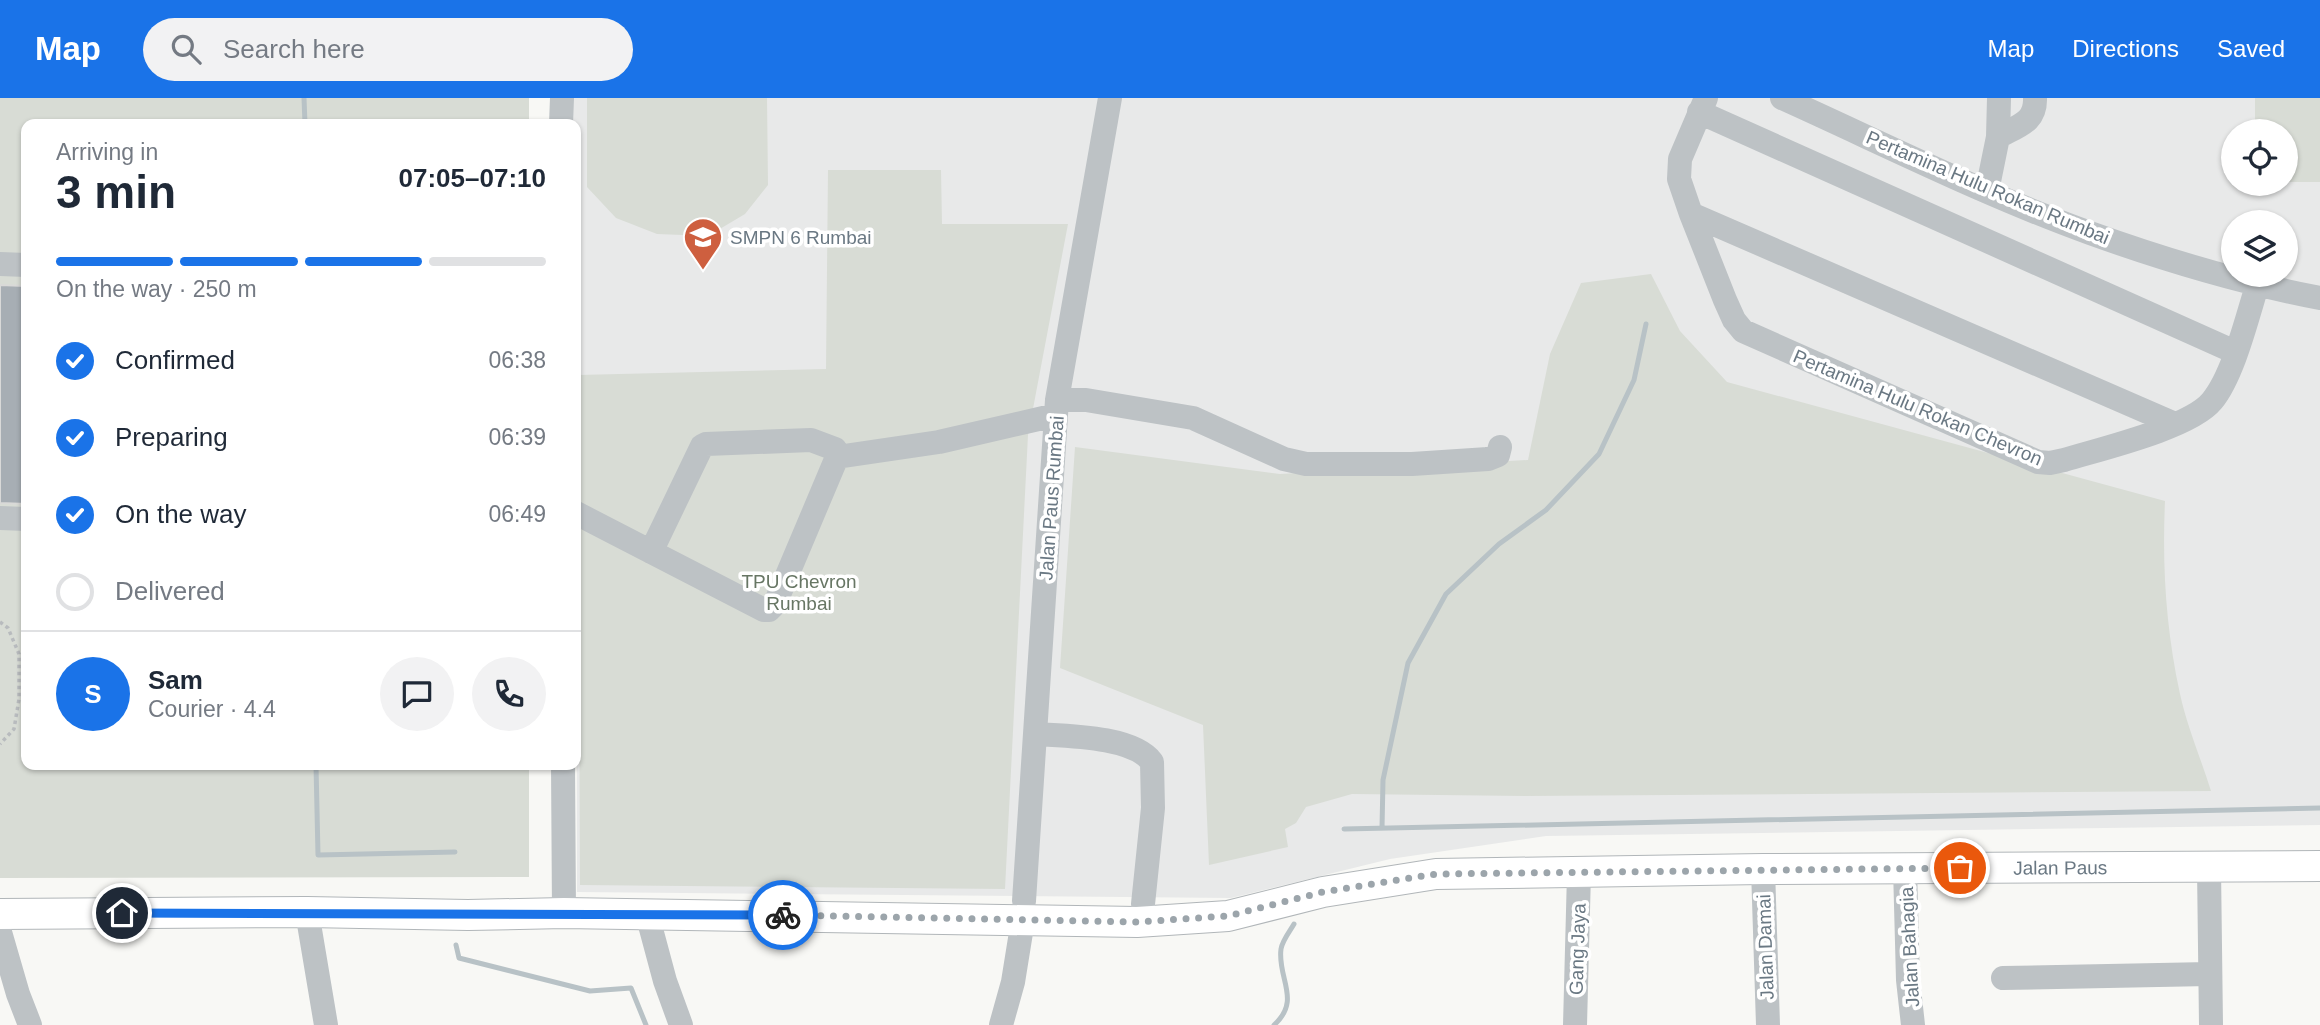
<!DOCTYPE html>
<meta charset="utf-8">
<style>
:root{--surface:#fff;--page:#f2f2f3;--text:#1f2937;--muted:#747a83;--line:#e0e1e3;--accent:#1a73e8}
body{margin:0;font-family:Helvetica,sans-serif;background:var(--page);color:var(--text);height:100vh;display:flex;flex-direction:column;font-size:26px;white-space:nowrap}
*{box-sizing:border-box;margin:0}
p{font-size:23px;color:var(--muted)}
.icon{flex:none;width:38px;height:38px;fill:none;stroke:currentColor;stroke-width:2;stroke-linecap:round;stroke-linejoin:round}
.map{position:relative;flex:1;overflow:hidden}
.drawer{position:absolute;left:21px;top:21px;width:560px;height:651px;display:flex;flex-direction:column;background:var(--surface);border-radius:14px;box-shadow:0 2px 5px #0004}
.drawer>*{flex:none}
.fabs{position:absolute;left:2221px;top:21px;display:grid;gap:14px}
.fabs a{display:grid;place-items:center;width:77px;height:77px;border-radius:50%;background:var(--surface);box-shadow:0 2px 5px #0004;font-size:35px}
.pin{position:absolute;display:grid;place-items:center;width:60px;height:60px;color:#fff;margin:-30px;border:4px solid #fff;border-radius:50%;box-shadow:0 2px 7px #0007}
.courier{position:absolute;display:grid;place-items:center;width:70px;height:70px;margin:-35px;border:5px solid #1a73e8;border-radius:50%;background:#fff;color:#222;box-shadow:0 2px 9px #0007}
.summary em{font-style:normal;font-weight:600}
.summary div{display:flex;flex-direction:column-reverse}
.summary{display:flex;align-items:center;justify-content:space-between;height:119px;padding:0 35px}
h1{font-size:46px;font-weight:600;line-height:52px}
.bar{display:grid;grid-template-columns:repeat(4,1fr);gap:10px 7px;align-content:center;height:84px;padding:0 35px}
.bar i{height:9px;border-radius:5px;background:var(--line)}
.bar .on{background:var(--accent)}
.bar p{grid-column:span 4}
.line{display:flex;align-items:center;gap:18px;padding:0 35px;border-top:2px solid var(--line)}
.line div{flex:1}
.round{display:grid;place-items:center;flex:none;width:74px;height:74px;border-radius:37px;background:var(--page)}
ol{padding:0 35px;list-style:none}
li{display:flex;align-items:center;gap:21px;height:77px}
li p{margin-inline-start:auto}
li .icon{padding:7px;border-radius:50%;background:var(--accent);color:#fff;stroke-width:4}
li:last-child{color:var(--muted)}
li i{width:38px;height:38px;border:4px solid var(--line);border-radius:50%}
header{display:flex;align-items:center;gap:42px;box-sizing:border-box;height:98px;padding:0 35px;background:var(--accent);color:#fff}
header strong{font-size:33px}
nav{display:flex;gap:38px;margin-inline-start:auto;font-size:24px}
.search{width:490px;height:63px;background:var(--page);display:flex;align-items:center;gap:18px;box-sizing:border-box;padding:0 24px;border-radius:38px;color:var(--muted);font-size:26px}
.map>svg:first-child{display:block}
.built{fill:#e8e9e9;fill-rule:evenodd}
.green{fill:#d8dcd5}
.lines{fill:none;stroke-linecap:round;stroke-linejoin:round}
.stream{stroke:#b8c2c6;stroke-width:5}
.building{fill:#a7aeb4;stroke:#d9d9d8;stroke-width:2}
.major-casing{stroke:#b1b6b9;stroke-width:32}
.path{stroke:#b8bbbe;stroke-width:3.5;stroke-dasharray:3.5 3.5;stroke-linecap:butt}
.minor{stroke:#bdc2c5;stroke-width:24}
.major{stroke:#fff;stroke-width:30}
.done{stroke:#9ca5ab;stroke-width:7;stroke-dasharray:0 12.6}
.route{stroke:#1a73e8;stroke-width:9}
.labels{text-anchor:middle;stroke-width:7;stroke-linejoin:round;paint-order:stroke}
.street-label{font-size:19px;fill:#6a7883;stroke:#fff}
.poi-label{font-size:19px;fill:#6a7883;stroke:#fff;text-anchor:start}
.park-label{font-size:19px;fill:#677664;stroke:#fff}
</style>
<header>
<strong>Map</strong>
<div class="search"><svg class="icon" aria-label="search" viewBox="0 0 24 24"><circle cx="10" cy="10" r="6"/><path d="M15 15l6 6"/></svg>Search here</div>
<nav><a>Map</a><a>Directions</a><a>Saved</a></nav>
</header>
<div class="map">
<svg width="2320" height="927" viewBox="0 0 2320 927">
<rect width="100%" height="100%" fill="#f8f8f5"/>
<path class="built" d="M573 0H2320V727L1546 738 1390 761 1231 800 577 794 576 26H573ZM2233 33H2286V86H2233ZM2233 124H2286V177H2233Z"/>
<path class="green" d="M0 0H529V26H26V667H529V779L0 780Z
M587 0H767L768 87 745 116 708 138 657 136 616 120 587 89Z
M2255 0H2320V84H2286V33H2255Z
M828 72H941L942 126H1068L1028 337 1005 791 580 787 578 277 826 271Z
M1651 176 1680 233 1727 284 2165 403C2162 469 2166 531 2180 596 2187 628 2201 661 2211 693L1525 698 1352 696 1306 709 1296 725 1285 731 1288 749 1209 767 1203 627 1060 570 1075 349 1280 376 1528 362 1550 256 1581 185Z"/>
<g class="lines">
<path class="stream" d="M304 0 305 26
M316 667 318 757 455 754
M1382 730 1383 682 1408 565 1446 496 1499 446 1546 412 1599 356 1634 282 1646 226
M1344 731 2320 710
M456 847 459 860 590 893 631 890 646 927
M1274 927C1302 902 1277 880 1281 851 1282 843 1290 833 1294 826"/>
</g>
<path class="building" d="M0 187 26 188V406L0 405Z"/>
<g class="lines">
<g class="major-casing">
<g id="major">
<path id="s1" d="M0 816 307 814 468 817 564 815 1137 824 1228 818 1323 794 1436 776 1763 771 2320 768"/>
</g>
</g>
<path class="path" d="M0 524 8 530 19 556V601L14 631 0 646"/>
<path class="minor" d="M1706 0 1680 61 1679 81 1691 116 1725 202 1734 222 1743 233 2038 364 2050 365 2064 362C2100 351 2190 330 2212 303 2233 278 2247 220 2257 188
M1782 0C1884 46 1985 97 2090 135 2165 162 2242 185 2320 200
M1699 14 2235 254
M561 26 562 0
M1998 39C2017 28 2036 25 2035 0
M1987 93 1998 39 1999 0
M1691 116 2175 326
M0 166 26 167
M1057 302H1086L1193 320 1284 361 1306 366H1412L1488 361 1498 357 1500 349
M837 359 939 344 1056 317
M576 415 764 512H769L775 506 837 359 835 351 811 342 706 346 702 348 651 454
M0 420 26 421
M1036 636C1066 638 1133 638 1152 664L1153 710 1143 806
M563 667 564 815
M1905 770 1908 882 1913 927
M2209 770 2211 927
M1763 771 1768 927
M1024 803 1057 302 1110 0
M307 814 326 927
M647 816 665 883 681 927
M0 834 18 896 30 927
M2003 880 2209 876
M1001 927 1013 884 1023 822
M1575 927 1579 775"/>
<use href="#major" class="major"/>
</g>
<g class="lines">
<path class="done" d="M783 817 1137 824 1228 818 1323 794 1436 776 1960 770"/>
<path class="route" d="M122 815 783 817"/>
</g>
<defs>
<g id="school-pin" transform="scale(2.0125)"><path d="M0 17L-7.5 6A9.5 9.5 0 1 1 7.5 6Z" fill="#ce5f3f" stroke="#fff"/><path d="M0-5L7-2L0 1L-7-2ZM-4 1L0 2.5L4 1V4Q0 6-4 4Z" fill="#fff"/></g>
</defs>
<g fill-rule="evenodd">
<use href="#school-pin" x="703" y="139"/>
</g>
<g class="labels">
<g class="street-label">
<text transform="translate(1988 89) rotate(23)" y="7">Pertamina Hulu Rokan Rumbai</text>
<text transform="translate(1918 309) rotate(23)" y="7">Pertamina Hulu Rokan Chevron</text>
<text transform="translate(1051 400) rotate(-86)" y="7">Jalan Paus Rumbai</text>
<text dy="7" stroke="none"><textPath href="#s1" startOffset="2065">Jalan Paus</textPath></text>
<text transform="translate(1765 849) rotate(-92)" y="7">Jalan Damai</text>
<text transform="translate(1909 849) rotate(-93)" y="7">Jalan Bahagia</text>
<text transform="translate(1577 851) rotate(-88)" y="7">Gang Jaya</text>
</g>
<g class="poi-label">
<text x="730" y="146">SMPN 6 Rumbai</text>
</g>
<g class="park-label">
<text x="799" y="490">TPU Chevron<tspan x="799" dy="22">Rumbai</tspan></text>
</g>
</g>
</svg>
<div class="fabs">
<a><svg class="icon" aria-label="locate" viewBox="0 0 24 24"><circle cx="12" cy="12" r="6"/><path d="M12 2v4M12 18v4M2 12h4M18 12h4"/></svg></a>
<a><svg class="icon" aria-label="layers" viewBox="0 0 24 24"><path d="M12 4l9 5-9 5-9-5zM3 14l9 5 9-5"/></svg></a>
</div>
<div class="pin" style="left:1960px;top:770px;background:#ea580c"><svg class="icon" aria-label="bag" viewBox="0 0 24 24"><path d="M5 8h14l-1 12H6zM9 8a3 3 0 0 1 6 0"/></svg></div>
<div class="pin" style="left:122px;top:815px;background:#1f2937"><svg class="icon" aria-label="home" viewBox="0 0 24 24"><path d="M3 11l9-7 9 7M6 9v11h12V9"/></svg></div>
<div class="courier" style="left:783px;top:817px"><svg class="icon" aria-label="bike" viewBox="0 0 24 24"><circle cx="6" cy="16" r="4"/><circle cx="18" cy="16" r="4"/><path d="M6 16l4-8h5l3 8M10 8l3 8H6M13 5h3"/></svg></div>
<section class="drawer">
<div class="summary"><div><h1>3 min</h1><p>Arriving in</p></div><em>07:05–07:10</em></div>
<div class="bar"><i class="on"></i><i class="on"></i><i class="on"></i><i></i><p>On the way · 250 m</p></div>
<ol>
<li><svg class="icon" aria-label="check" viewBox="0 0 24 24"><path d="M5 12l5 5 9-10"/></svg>Confirmed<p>06:38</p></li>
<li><svg class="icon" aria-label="check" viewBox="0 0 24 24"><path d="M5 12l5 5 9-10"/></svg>Preparing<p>06:39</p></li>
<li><svg class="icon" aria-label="check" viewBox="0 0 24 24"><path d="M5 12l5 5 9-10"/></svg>On the way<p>06:49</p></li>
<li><i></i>Delivered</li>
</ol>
<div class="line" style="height:126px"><b class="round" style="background:var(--accent);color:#fff">S</b><div><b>Sam</b><p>Courier · 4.4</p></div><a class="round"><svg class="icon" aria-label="chat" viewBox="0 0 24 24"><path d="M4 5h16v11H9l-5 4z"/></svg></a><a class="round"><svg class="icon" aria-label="phone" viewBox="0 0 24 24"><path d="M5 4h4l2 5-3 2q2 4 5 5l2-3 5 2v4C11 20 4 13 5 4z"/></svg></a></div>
</section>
</div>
